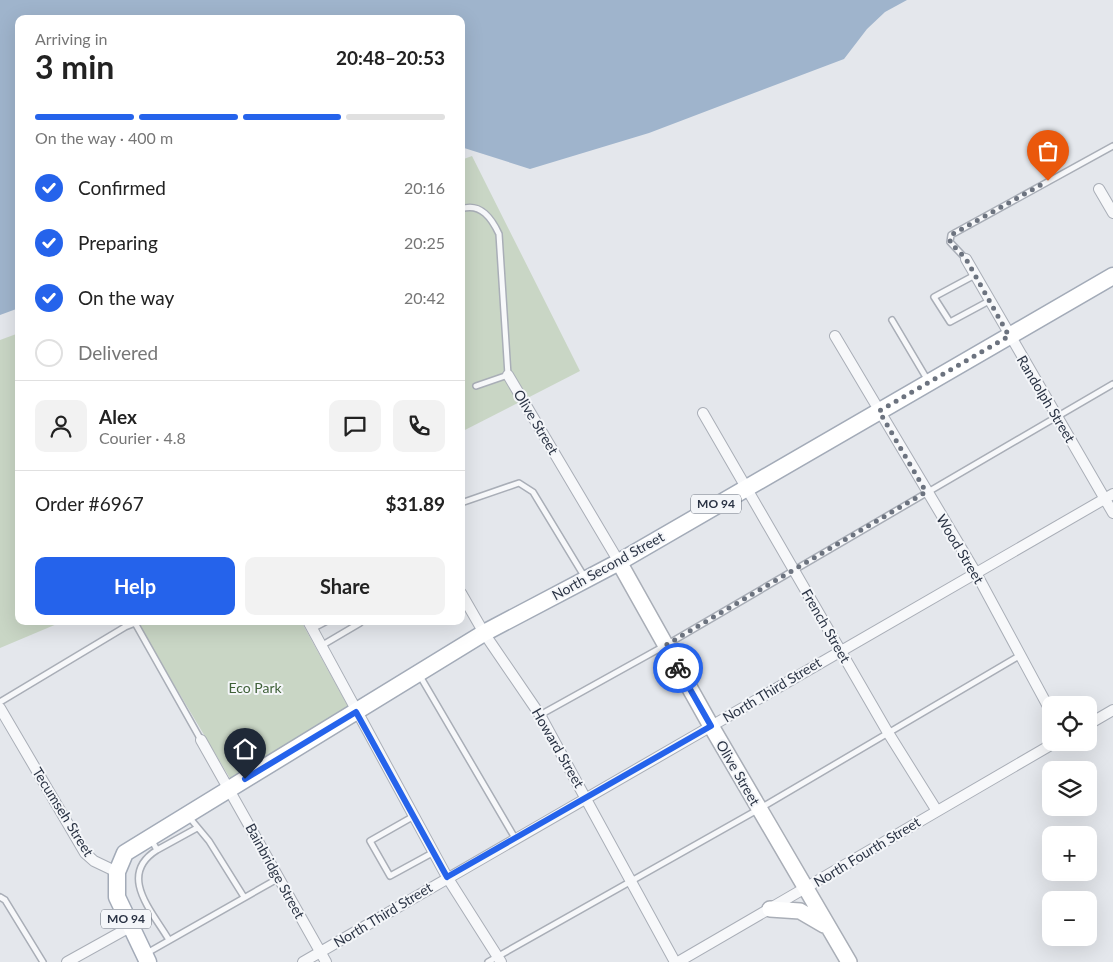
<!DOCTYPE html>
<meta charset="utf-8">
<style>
:root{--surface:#fff;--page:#f2f2f2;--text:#222;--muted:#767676;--line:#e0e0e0;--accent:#2563eb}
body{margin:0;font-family:Lato,sans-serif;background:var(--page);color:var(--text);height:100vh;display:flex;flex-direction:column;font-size:19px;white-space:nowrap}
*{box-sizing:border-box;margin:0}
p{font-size:16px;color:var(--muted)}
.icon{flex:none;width:28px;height:28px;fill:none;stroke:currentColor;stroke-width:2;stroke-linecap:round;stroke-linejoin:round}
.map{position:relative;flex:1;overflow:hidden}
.sheet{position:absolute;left:15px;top:15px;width:450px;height:610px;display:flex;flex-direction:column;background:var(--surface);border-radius:10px;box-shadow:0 5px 20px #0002}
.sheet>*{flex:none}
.fabs{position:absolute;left:1042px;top:696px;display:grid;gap:10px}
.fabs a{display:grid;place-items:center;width:55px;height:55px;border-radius:10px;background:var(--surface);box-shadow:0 5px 20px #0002;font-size:25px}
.pin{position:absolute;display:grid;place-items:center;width:42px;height:42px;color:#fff;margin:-51px -21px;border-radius:50% 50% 50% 0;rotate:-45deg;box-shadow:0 0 5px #0007}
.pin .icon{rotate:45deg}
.courier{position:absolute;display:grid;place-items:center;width:50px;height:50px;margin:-25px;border:4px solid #2563eb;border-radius:50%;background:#fff;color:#222;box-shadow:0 1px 6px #0007}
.head em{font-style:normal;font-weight:700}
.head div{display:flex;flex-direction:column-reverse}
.head{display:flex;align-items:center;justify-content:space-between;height:85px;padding:0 20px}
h1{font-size:32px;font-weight:700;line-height:38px}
.bar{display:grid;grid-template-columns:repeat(4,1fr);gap:8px 5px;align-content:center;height:60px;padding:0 20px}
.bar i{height:6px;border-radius:4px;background:var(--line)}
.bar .on{background:var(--accent)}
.bar p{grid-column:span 4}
.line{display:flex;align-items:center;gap:12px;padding:0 20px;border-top:1px solid var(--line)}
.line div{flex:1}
.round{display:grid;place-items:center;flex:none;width:52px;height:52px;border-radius:10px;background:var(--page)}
ol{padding:0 20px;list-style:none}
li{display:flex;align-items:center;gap:15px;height:55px}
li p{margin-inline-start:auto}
li .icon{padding:5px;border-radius:50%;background:var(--accent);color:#fff;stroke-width:4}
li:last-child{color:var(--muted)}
li i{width:28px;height:28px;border:2px solid var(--line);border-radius:50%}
.primary-button{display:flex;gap:10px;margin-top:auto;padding:10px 20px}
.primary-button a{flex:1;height:58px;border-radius:10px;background:var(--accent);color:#fff;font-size:20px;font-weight:700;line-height:58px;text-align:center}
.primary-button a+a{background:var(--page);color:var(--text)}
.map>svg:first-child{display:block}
.green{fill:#c9d6c5}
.water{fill:#9fb4cc}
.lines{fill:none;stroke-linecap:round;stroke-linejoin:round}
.lane-casing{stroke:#a9aeb7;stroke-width:8}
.street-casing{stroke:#a9aeb7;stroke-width:12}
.secondary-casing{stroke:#a9aeb7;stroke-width:18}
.primary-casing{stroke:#a3abb8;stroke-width:19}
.lane{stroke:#f7f8fa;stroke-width:5}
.street{stroke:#f7f8fa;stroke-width:10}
.secondary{stroke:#fff;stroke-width:15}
.primary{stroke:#fff;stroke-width:16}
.done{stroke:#6c737f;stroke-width:5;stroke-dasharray:0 9}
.route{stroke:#2563eb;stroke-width:6}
.labels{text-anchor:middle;stroke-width:4;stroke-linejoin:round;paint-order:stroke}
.shield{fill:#f4f6f9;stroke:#676e7b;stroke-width:1}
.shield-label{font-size:12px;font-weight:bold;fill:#2b3445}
.street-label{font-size:14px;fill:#2b3445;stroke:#f4f6f9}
.park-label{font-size:14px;fill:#3f6138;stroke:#f4f6f9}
</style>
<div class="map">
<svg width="1113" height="962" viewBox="0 0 1113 962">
<rect width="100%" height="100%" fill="#e4e7ec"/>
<path class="green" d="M472 156 580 371 461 432V160Z
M19 333V621H64L0 648V340Z
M136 621H301L350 710 231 780Z"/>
<path class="water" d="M0 0H907L885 12 867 29 844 59 649 133 530 169 461 147V19H19V308L0 315Z"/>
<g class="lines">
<g class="lane-casing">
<path id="lane" d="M461 209C481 202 492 219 499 234L508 375 476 386
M966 259 950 242 951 235 1113 146
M975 275 934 297 950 322 989 301
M892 320 927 379
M461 503 519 483 533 492 584 576
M312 629 327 621
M321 646 360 623
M420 676 515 838
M0 702 125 627 135 623 201 740
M540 715 666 645 1113 384
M414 816 370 841 390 876 434 852
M189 817 209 841 244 897
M151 839 157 850 197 828
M157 850C117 875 152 911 169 940
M0 897 5 900 43 962
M147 953 279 878
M488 962 759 809 1019 656"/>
</g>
<g class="street-casing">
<path id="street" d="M1099 189 1113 213
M966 259 1113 513
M835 336 976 573 1051 712
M508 375 619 562
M703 413 887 731 937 811
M461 593 484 633 540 715 675 962
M308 621 447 877 501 962
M0 708 85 853 94 861 117 872
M1089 724 1113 710
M201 740 326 962
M67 962 130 927
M303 962 1113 494
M678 962 1056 742"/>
</g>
<g class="secondary-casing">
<path id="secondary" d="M619 562 711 726 849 962
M770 909 800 911 824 925"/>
</g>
<g class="primary-casing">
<path id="primary" d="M148 962 117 897V872L125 853 484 633 619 562 1113 276"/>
</g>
<use href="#lane" class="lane"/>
<use href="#street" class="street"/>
<use href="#secondary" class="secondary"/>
<use href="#primary" class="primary"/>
</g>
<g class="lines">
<path class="done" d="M678 668 666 645 926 492 879 411 1009 336 966 259 950 242 951 235 1048 181"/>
<path class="route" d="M245 779 356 712 447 877 711 726 678 668"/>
</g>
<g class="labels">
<g class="shield">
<rect x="691" y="494.5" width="50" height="19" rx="4"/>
<rect x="101" y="909.5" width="50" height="19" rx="4"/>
</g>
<g class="shield-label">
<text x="716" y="508">MO 94</text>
<text x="126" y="923">MO 94</text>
</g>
<g class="street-label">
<text transform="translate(1046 399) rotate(59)" y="5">Randolph Street</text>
<text transform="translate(536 422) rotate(59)" y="5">Olive Street</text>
<text transform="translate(960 549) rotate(59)" y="5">Wood Street</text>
<text transform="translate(608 566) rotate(-29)" y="5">North Second Street</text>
<text transform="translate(826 626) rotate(60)" y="5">French Street</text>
<text transform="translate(772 690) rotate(-31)" y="5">North Third Street</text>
<text transform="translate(558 748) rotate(60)" y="5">Howard Street</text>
<text transform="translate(738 773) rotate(60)" y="5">Olive Street</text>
<text transform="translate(63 812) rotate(58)" y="5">Tecumseh Street</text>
<text transform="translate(867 852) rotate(-31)" y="5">North Fourth Street</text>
<text transform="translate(275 871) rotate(61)" y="5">Bainbridge Street</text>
<text transform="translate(383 915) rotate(-31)" y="5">North Third Street</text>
</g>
<g class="park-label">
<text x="255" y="693">Eco Park</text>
</g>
</g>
</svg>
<div class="fabs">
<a><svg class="icon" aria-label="locate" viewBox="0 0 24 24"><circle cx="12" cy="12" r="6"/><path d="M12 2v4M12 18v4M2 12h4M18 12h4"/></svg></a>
<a><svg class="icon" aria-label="layers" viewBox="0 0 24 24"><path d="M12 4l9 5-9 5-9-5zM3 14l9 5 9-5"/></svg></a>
<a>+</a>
<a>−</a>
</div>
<div class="pin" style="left:1048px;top:181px;background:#ea580c"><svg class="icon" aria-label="bag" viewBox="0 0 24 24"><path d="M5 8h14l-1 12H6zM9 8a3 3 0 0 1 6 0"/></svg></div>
<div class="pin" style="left:245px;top:779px;background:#1f2937"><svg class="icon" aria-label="home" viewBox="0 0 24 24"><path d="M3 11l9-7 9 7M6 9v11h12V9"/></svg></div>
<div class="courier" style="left:678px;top:668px"><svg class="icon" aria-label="bike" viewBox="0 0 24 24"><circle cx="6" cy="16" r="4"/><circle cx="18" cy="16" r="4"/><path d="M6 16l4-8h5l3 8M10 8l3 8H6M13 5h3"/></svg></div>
<section class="sheet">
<div class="head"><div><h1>3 min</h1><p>Arriving in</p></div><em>20:48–20:53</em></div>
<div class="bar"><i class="on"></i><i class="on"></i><i class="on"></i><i></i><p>On the way · 400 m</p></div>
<ol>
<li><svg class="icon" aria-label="check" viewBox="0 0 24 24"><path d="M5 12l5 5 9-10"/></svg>Confirmed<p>20:16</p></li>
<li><svg class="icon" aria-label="check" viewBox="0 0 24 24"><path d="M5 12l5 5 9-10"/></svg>Preparing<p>20:25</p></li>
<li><svg class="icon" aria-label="check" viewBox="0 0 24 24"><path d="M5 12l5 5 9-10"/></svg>On the way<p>20:42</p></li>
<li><i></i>Delivered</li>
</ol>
<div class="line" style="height:90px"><a class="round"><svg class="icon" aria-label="person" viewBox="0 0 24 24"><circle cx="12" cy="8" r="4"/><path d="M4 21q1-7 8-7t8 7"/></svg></a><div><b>Alex</b><p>Courier · 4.8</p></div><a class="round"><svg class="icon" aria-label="chat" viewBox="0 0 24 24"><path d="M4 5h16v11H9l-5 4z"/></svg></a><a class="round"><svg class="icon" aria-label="phone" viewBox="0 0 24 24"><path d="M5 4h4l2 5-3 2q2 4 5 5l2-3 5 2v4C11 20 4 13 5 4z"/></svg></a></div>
<div class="line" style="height:65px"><div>Order #6967</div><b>$31.89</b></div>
<div class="primary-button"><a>Help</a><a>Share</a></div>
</section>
</div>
